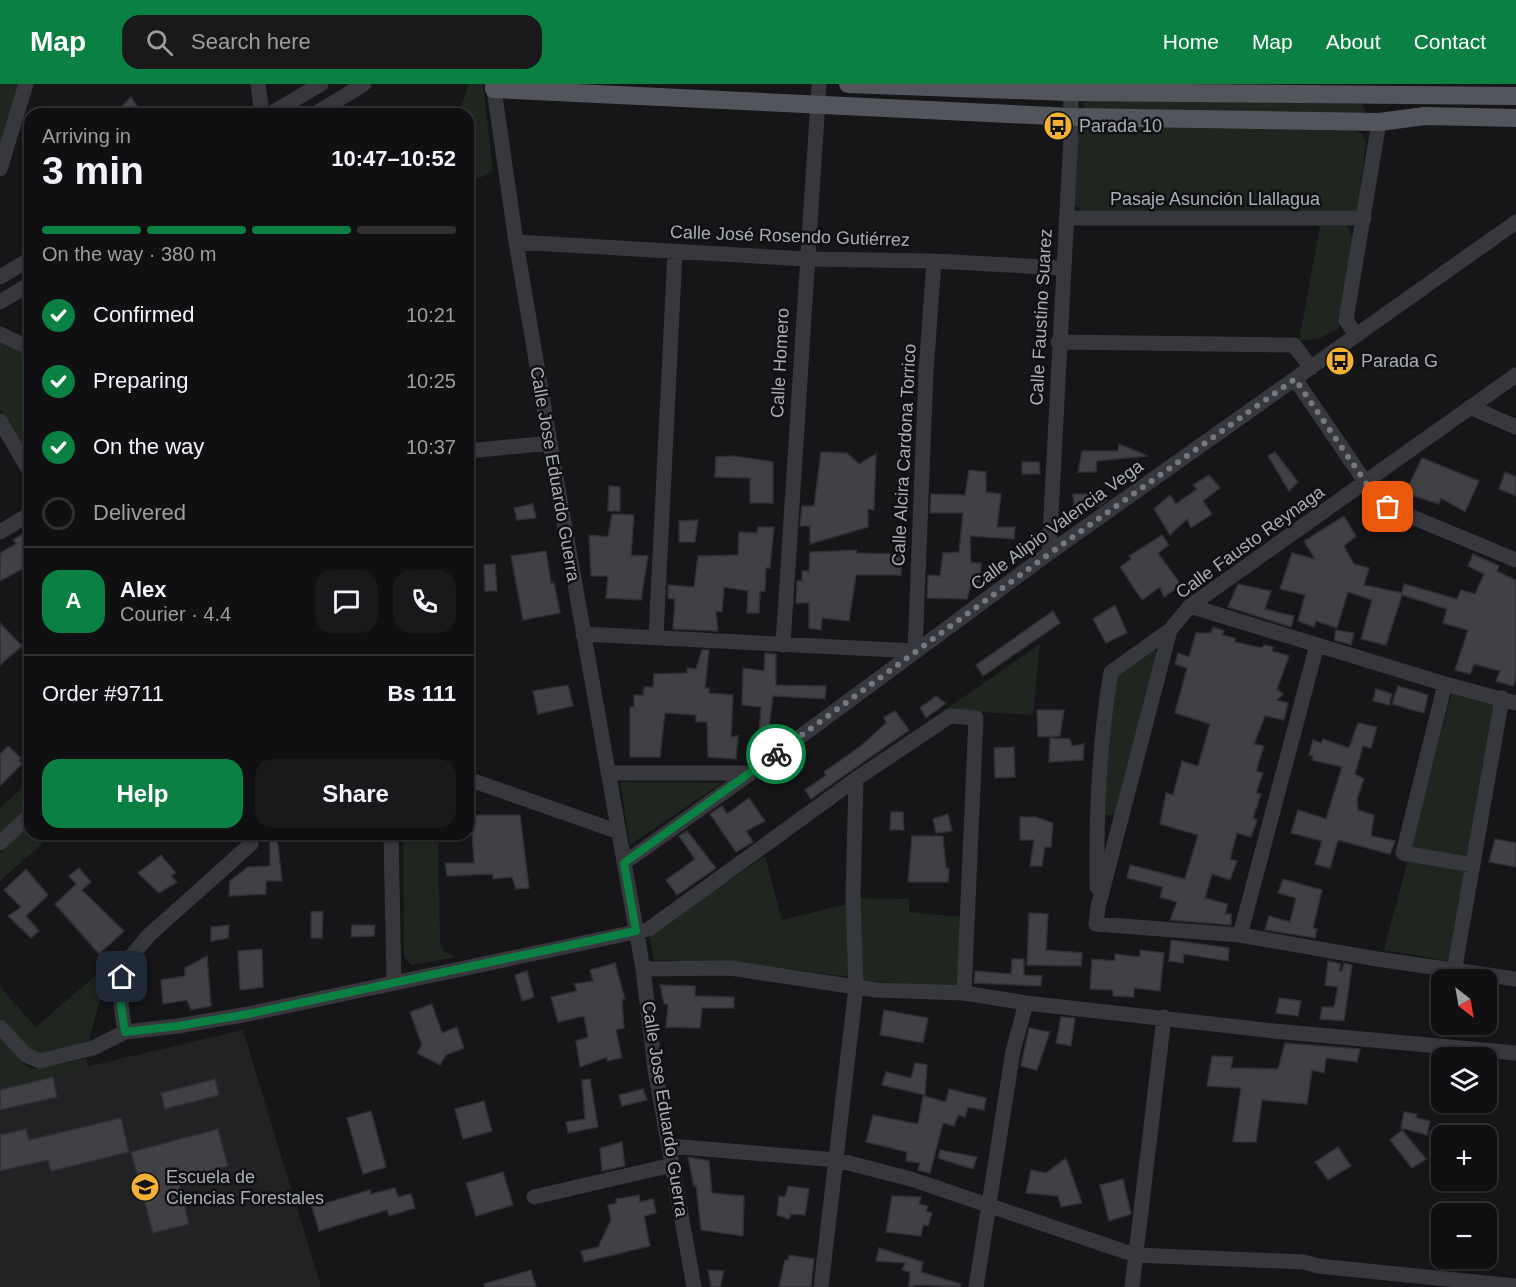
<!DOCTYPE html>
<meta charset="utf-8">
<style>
:root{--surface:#101012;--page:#19191b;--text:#f1f3f6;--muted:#9c9d9f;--line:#303032;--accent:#0b8043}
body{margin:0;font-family:Arial,sans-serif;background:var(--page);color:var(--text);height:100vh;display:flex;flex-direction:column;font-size:22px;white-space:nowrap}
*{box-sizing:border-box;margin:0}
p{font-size:20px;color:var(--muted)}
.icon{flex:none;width:33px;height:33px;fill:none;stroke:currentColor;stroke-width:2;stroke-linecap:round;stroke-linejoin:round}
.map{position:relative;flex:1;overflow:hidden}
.details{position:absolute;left:24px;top:24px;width:450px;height:732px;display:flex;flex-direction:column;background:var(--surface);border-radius:18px;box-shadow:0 2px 4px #0004,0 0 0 2px var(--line)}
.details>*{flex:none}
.needle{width:39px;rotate:149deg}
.tools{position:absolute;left:1431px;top:885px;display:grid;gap:12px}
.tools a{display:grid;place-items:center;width:66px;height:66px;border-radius:12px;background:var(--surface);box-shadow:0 2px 4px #0004,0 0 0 2px var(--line);font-size:30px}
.pin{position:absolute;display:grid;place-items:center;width:51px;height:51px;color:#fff;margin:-26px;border-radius:12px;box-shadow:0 3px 9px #0006}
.courier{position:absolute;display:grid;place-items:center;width:60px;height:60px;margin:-30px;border:4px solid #0b8043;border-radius:50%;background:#fff;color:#222;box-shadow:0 2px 8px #0007}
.overview em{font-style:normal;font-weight:700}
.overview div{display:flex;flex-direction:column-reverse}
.overview{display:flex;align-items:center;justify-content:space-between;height:102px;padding:0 18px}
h1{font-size:39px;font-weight:700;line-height:45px}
.bar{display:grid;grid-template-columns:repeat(4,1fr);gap:9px 6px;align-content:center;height:72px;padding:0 18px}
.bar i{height:8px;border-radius:4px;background:var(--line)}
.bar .on{background:var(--accent)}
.bar p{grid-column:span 4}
.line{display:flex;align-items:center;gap:15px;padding:0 18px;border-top:2px solid var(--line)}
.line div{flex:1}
.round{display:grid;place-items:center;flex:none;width:63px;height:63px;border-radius:18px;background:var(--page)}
ol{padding:0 18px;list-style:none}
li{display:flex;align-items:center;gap:18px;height:66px}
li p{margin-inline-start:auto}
li .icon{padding:6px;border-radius:50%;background:var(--accent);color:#fff;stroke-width:4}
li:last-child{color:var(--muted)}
li i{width:33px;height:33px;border:3px solid var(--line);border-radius:50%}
.button{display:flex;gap:12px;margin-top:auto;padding:12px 18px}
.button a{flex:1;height:69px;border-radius:18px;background:var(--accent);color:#fff;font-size:24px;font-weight:700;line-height:69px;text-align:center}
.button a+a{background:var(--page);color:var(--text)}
header{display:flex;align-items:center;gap:36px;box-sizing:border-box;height:84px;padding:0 30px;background:var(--accent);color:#fff}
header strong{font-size:28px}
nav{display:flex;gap:33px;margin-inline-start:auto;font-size:21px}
.search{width:420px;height:54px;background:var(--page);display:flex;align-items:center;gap:15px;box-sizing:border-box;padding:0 21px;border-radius:18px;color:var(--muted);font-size:22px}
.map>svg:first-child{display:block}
.built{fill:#222225}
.green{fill:#1e261f}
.building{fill:#404145;stroke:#303034;stroke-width:1.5}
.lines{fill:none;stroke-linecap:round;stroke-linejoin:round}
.minor{stroke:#37383d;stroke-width:15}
.major{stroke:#53555c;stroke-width:18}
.done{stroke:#757880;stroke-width:6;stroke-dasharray:0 10.8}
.route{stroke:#0b8043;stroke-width:8}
.labels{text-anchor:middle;stroke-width:5;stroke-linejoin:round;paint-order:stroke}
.poi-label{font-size:18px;fill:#a8adb8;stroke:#111113;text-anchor:start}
.street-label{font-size:18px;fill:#a8adb8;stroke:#111113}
</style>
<header>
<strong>Map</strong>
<div class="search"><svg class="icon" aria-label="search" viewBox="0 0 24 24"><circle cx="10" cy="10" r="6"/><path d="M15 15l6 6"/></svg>Search here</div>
<nav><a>Home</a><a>Map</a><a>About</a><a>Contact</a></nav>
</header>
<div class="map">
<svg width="1516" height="1203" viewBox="0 0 1516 1203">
<rect width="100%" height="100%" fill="#161618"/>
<path class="built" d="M243 946 321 1203H0V1003Z"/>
<path class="green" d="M0 0H19L0 61Z
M469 0H483L493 87 468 100V30H458Z
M1089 15 1362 20 1365 26 1362 31 1085 26 1083 20Z
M1086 42 1356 47 1362 50 1366 57 1358 122 1355 127 1081 126 1074 121 1078 47Z
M1320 142H1347L1353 154 1339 244 1318 255 1299 257Z
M0 257 30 271V375L0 324Z
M1040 560 1033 631 945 626Z
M1155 566 1156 570 1115 729 1110 732 1105 731 1110 613 1118 590Z
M1452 608 1493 620 1449 877 1384 866Z
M30 696V721L0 749V724Z
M620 698 722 699 630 761Z
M30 741V750H53L0 797V769Z
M403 750H438L440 859 444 867 457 873 411 881 404 872Z
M765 772 782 836 847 820 850 893 740 879 654 876 649 852Z
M860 814 909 815V828L963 833 960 904 861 897Z
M118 872 100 916 89 957C34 975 39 977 0 933V903L36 943Z
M0 953 27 983 38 985 87 974 88 984 0 1003Z"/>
<path class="building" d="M131 13 142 30H114Z
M1119 360 1148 372 1097 377 1096 388H1078L1082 367H1118Z
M821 368 847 369 859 380 876 370 874 426 868 425V443L810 460V442H800L802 422H814Z
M1275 368 1298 398 1289 407 1268 372Z
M734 372 773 378V419H750V394L715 393 716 373Z
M1422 374 1479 397 1465 428 1441 414 1439 420 1405 409Z
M1022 378H1039L1040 390H1022Z
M969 386 986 388V408L1001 410 997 443H1015L1014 455 970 452 971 479H981L980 498H972L967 515 927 514 928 491 940 492 943 469 959 468 963 429H930L931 410 965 411Z
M1505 388 1516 393V412L1499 405Z
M1209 391 1220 404 1203 417 1212 430 1191 444 1187 435 1170 451 1154 425 1170 411 1176 420 1197 405 1193 401Z
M609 402 620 403V427H608Z
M1073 410H1107V416L1099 422 1074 423Z
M533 420 536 434 517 436 514 424Z
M612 430 634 431 631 471 648 472 641 516 606 514 608 492H591L589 451 608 453Z
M1344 432 1356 452 1344 462 1354 480 1369 484 1364 501 1402 509 1404 500 1457 515 1461 506 1475 510 1484 490 1468 482 1473 470 1499 482 1497 487 1516 496V594L1513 602 1496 597 1500 587 1474 580 1470 590 1455 586 1468 546 1443 539 1447 525 1402 511 1386 561 1361 555 1372 516 1348 508 1337 544 1316 537 1314 543 1298 537 1305 511 1280 505 1292 469 1315 475 1304 457Z
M698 436 695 458H679V437Z
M758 443H774L770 484H766L765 507H760L759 529H747L748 507 724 503 722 528 716 527 718 547 673 545 675 515 668 514V501L694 503 698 472 738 471 739 448 757 449Z
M30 446V481L0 497V469L16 460 13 456Z
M1162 451 1169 461 1158 469 1181 501 1164 513 1160 503 1142 516 1120 483 1131 475 1129 472Z
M857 466 856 469 902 470 901 491H856L849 537 822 534 821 546 809 544V519H796V516L797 497H802V487H809L810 468Z
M546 467 551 499 554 498 560 529 523 536 511 472Z
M495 480 497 507H485L484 481Z
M1238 500 1271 507 1265 525 1294 532 1291 543 1228 523Z
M1115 521 1127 549 1106 559 1093 535Z
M1053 527 1060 539 983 592 976 581Z
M0 539 22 562 0 581Z
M1213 543 1224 547 1222 551 1235 554V558L1262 564 1264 561 1273 563 1272 567 1289 572 1277 605 1283 610 1277 616 1288 619 1284 636 1265 632 1254 660 1264 662 1256 687 1263 689 1256 709 1261 710 1253 734 1257 736 1251 753 1237 749 1230 775 1237 777 1230 796 1212 790 1205 814 1228 820 1225 830H1231V841L1170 836 1177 818 1160 813 1163 803 1127 794 1130 781 1185 795 1198 751 1160 740 1166 709 1173 711 1182 677 1198 682 1210 640 1175 629 1187 584 1175 580 1178 569 1189 573 1196 549H1211Z
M1336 546 1354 549 1351 561 1334 556Z
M702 566H709L705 604H709V609L733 611 731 653 738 652 736 675 708 673 707 638H696V631L665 629 660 673H630V623H634V611H643L644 603H653L654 590 687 589V584L696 585Z
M765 569 776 570V601L826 602 825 615 773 612 768 650 759 649 761 623 742 621 743 584 764 587Z
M568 601 573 622 538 630 533 607Z
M1398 602 1428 611 1424 629 1392 620Z
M1376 605 1392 610 1389 621 1373 617Z
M936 612 946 619 926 634 920 624Z
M1037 626H1064L1060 652 1038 653Z
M895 627 909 646 811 715 805 706 826 691 824 688 862 661 886 639 884 633Z
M1358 639 1377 643 1371 664 1363 662 1355 690 1364 695 1357 715 1358 726 1374 731 1371 752 1395 757 1390 770 1338 756 1330 784 1315 780 1322 757 1291 749 1298 726 1326 735 1342 683 1312 676 1313 672 1309 671 1313 656 1321 659 1323 655 1349 664Z
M1050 654 1070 655 1072 662 1084 660 1083 676 1049 678Z
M8 662 21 674 19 676 22 680 0 702V670Z
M1014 663 1015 693 995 694 994 664Z
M749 714 765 737 746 747 753 758 736 768 710 730 722 722 727 730Z
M891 728H903L904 746H890Z
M948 730 952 747 936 749 933 735Z
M468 731H520L529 804 516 805 512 793 493 795V790L447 792 445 779H474L472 746H468Z
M1020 733H1036L1053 739 1051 763H1045L1042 782H1030L1034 756H1020Z
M687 747 716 784 677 811 666 796 695 775 679 752Z
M277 751 282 797H266V810L229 812 230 797 248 783 270 782V752Z
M912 752H943L946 784H949L948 798H908Z
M1495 755 1516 759V783L1489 778Z
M161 771 176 789 171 792 177 798 159 809 138 789Z
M79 784 91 798 82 806 124 847 99 870 55 820 76 800 69 792Z
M26 785 48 811 26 832 39 847 31 854 8 832 21 823 4 806Z
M1283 795 1322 806 1313 844 1317 845 1315 854 1265 846 1269 832 1290 838 1296 814 1278 809Z
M323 827 322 854H311V828Z
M1029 829 1048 830 1046 866 1082 869 1081 882 1027 881Z
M229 841 228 854 211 857V843Z
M352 841H375L374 852 351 853Z
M1171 856 1229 864 1228 877 1184 870 1183 879 1169 877Z
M262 865 263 903 240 906 238 867Z
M1140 866 1164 869 1160 907 1134 904V913L1113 912V906L1090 905 1092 875 1115 877V870L1140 873Z
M207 872 211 922 191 926 187 916 163 920 161 896 185 892V884Z
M1012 875H1024V891L1042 892 1041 902 974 899 975 887 1011 890Z
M1328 877 1341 880 1339 887H1342L1344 879 1352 881 1344 937 1320 935 1322 923H1334L1338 903 1325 901Z
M615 879 625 915 622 916 624 944 616 946 622 974 607 977V973L580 983 576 957 588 953 584 932 558 938 551 913 577 907 574 900 593 897 590 886Z
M527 887 534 913 522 917 515 891Z
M660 901 695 902V912L734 913V924H702L700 944 666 943 668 920H664Z
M1279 914 1301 917 1298 932 1276 929Z
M432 920 442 949 457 943 464 964 446 971 440 981 417 969 422 961 410 928Z
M884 926 928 934 923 959 880 951Z
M1061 933 1075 934 1071 962 1056 959Z
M1029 944 1050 948 1037 986 1021 982Z
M1285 959 1360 965 1357 978 1326 974 1324 989 1312 986 1307 1020 1262 1016 1256 1058H1233L1241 1004 1207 1002 1212 972 1233 973 1231 984 1278 985Z
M915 979 927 981 925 1011 882 1001 886 988 911 994Z
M53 993 57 1013 0 1026V1006Z
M215 995 219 1011 165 1025 161 1009Z
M590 995 598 1043 568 1049 566 1038 585 1035 582 996Z
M643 1005 647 1016 622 1022 619 1011Z
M949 1005 986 1014 984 1026 968 1023 965 1033 958 1031 954 1042 943 1039 930 1089 918 1086 920 1079 906 1077 907 1068 866 1058 873 1031 918 1040 923 1012 946 1018Z
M484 1017 492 1047 463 1055 455 1025Z
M371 1027 386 1083 363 1090 347 1034Z
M1404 1028 1417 1030 1416 1034 1430 1037 1427 1051 1401 1044Z
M121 1034 129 1068 51 1087 48 1076 0 1087V1051L26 1045 29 1056Z
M218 1045 228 1082 178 1095 189 1140 153 1149 131 1068Z
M1402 1046 1426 1075 1412 1084 1390 1056Z
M622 1058 625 1082 602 1087 600 1064Z
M1338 1063 1351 1082 1328 1096 1315 1078Z
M940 1066 977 1073 973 1085 938 1074Z
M688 1073 709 1077 712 1109 744 1112 743 1152 701 1146 696 1102H694Z
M1066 1074 1082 1119 1061 1123 1058 1112 1026 1109 1031 1086 1046 1089Z
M503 1088 513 1121 476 1132 466 1099Z
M1123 1095 1131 1130 1109 1137 1100 1101Z
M788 1102 809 1105 805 1131 791 1130 789 1135 777 1131 779 1112 785 1113Z
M395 1104 398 1113 411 1110 415 1124 389 1132 387 1126 319 1147 312 1123 370 1106 371 1110Z
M639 1111 640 1118 653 1115 656 1129 644 1132 650 1162 584 1178 581 1167 598 1163 611 1136 608 1121 617 1119 616 1115Z
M892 1112 921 1113 919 1120 928 1122 926 1127 932 1129 928 1142 923 1141 921 1152 886 1148Z
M879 1164 923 1178 921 1188 961 1200 960 1203 918 1201 909 1203 910 1188 902 1186 905 1179 876 1177Z
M789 1171 814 1175 811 1203H779L785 1176H788Z
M531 1186 536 1203H485L484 1200Z
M708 1186 724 1187 720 1203H711Z"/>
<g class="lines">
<path class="minor" d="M258 0 262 30
M494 5 516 158 550 359 643 885 655 985 694 1203
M270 30 321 0
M315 30 364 0
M0 85 26 0
M1066 134H1364
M516 158 806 175 934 177 1062 184
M0 193 30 175
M0 218 30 200
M0 250 30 264
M1356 251 1346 236 1379 38
M1058 258 1294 261 1311 284
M1516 291 1190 522 1170 546 1098 823 1096 840 1240 851 1377 875 1516 895
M1295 295 1366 399 1388 423 1516 476
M1470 323 1516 343
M0 337 30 388
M468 367 550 359
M0 448 30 430
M1049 469 1072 33 1069 0
M1190 522 1445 600 1516 619
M583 550 915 567
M656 552 675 168
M783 561 819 0
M915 567 926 288 934 177
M1445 600 1403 769 1473 781
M610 689H751
M468 695 619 748
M391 750 394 899
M0 759 30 731
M624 779 751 689 1049 469 1516 138
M1097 803C1096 731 1099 659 1111 588L1170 546
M1240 851 1317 561
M643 885 730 884 876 906 964 909 1026 919 1274 947 1516 969
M1454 888 1502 614
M0 943 26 971 40 977 93 964 125 948 178 942 248 930 649 845 856 695 950 632 976 634 964 909
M125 948 121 921 122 893 129 875 149 851 251 760 245 750
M670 1062 837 1076 911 1095 1135 1171 1304 1178 1318 1182 1516 1202
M534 1113 672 1081
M821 1203 856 903 853 813 856 695
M976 1203 1013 967 1026 919
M1132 1203 1164 933"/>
<path class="major" d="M494 0V5L1072 33 1379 38 1425 32 1516 34
M848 0 1068 8 1516 12"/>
</g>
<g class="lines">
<path class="done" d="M776 670 1049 470 1295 295 1366 399 1388 423"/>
<path class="route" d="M122 893 121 921 125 948 178 942 248 930 636 847 624 779 776 670"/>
</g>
<defs>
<g id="bus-disc" transform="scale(1.5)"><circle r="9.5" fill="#f2b134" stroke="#111113"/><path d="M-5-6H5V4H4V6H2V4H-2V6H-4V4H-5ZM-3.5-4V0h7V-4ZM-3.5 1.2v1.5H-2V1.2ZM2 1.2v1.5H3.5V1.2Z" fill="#111"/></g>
<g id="university-disc" transform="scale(1.5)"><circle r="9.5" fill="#f2b134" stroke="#111113"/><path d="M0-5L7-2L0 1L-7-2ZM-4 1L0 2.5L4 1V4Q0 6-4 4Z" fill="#111"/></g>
</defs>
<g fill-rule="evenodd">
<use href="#bus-disc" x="1058" y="42"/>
<use href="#bus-disc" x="1340" y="277"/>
<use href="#university-disc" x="145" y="1103"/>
</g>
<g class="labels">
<g class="poi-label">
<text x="1079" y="48">Parada 10</text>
<text x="1361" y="283">Parada G</text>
<text x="166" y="1099">Escuela de<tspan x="166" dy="21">Ciencias Forestales</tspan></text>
</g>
<g class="street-label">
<text x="1215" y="121">Pasaje Asunción Llallagua</text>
<text transform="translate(790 152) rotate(2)" y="6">Calle José Rosendo Gutiérrez</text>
<text transform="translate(1041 233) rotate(-87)" y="6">Calle Faustino Suarez</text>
<text transform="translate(780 279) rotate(-87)" y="6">Calle Homero</text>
<text transform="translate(904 371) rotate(-87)" y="6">Calle Alcira Cardona Torrico</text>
<text transform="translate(555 390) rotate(80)" y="6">Calle Jose Eduardo Guerra</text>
<text transform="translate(1057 441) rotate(-36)" y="6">Calle Alipio Valencia Vega</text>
<text transform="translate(1250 458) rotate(-36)" y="6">Calle Fausto Reynaga</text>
<text transform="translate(665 1025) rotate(81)" y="6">Calle Jose Eduardo Guerra</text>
</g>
</g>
</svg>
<div class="tools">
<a><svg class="needle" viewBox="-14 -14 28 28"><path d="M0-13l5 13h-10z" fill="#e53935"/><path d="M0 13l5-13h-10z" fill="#9c9d9f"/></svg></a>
<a><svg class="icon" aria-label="layers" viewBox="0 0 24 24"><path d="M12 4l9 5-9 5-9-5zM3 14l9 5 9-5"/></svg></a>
<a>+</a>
<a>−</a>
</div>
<div class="pin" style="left:1388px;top:423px;background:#ea580c"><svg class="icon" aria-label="bag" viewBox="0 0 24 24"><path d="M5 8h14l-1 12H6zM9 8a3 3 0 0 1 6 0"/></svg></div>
<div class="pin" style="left:122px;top:893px;background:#1f2937"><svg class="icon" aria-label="home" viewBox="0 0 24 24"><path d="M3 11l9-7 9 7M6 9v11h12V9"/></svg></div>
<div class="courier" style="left:776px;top:670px"><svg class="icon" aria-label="bike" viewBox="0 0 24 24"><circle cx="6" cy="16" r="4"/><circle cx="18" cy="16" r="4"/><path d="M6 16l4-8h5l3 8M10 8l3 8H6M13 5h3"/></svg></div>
<section class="details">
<div class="overview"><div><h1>3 min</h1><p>Arriving in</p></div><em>10:47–10:52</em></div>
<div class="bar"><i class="on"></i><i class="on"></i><i class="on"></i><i></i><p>On the way · 380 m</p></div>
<ol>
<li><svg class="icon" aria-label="check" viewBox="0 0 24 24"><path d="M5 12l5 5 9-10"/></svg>Confirmed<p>10:21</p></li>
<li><svg class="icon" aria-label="check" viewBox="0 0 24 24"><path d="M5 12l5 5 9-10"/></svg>Preparing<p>10:25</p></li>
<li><svg class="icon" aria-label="check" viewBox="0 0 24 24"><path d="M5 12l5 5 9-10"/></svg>On the way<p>10:37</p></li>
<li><i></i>Delivered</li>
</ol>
<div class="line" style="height:108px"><b class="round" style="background:var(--accent);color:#fff">A</b><div><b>Alex</b><p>Courier · 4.4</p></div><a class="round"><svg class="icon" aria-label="chat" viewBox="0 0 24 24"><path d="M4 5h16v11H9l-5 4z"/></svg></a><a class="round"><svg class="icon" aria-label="phone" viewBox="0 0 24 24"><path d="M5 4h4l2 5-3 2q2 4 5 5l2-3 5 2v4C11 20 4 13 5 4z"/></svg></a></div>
<div class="line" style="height:78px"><div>Order #9711</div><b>Bs 111</b></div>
<div class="button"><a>Help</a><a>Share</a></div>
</section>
</div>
